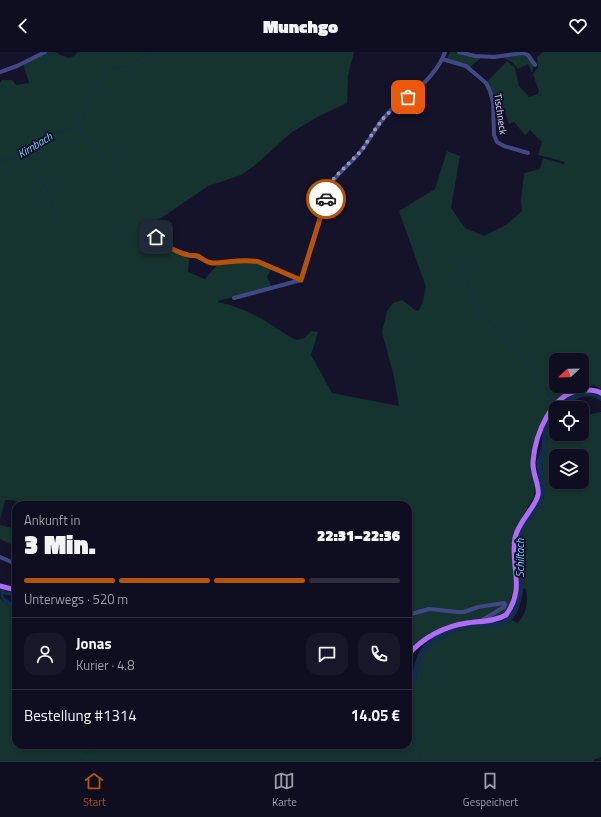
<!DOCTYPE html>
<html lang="de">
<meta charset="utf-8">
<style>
:root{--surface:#0f0e20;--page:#181729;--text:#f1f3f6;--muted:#9b9ca5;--line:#2f2e3e;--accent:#b45309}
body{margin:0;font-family:"Titillium Web",sans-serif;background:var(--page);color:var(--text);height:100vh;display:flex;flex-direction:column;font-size:15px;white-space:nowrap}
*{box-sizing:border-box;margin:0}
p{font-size:13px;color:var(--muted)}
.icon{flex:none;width:22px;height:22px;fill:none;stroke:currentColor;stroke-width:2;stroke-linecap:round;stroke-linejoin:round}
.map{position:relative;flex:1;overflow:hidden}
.drawer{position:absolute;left:12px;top:449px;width:400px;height:248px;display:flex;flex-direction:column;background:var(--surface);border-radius:12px;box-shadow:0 2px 6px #0003,0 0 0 1px var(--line)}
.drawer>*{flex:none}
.needle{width:26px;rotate:248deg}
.controls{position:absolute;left:549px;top:301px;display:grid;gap:8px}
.controls a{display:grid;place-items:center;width:40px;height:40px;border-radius:8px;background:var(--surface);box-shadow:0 2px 6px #0003,0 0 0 1px var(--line);font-size:20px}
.pin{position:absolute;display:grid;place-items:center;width:34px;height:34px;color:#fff;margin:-17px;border-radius:8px;box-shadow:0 2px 6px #0006}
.courier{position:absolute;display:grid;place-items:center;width:40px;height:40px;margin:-20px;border:3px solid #b45309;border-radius:50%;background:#fff;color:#222;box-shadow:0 1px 5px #0007}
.head em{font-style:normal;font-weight:800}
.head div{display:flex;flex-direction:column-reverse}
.head{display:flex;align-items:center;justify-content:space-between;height:68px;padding:0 12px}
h1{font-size:26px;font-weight:800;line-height:30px}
.bar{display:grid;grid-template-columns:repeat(4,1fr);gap:6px 4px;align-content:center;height:48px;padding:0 12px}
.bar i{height:5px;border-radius:3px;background:var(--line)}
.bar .active{background:var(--accent)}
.bar p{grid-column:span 4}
.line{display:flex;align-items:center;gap:10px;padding:0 12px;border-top:1px solid var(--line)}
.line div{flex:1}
.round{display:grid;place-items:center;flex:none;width:42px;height:42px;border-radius:12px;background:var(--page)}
header{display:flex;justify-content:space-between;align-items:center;height:52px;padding:0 12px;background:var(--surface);font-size:18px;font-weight:800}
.menu{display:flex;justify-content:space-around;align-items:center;height:56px;border-top:1px solid var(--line);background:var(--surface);font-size:11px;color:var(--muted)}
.menu a{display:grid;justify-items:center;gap:2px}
.menu .active{color:var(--accent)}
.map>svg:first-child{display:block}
.green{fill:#16342f;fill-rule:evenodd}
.water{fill:#112e4a}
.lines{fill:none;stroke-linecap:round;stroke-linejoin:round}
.stream{stroke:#112e4a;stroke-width:1}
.river{stroke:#112e4a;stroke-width:5.5}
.minor{stroke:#414886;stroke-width:4}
.major{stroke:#af6cf6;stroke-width:5}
.done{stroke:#9798b3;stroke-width:4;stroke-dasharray:0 7.2}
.route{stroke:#b45309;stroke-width:5}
.labels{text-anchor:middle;stroke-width:4;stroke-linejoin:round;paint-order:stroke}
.street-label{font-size:10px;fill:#dedffd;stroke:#14132a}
.water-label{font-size:11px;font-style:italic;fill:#73ccf6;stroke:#14132a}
</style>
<header><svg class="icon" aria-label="back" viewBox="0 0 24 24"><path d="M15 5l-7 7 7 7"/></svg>Munchgo<svg class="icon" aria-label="heart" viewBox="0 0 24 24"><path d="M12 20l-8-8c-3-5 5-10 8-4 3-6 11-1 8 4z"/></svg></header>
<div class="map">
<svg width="601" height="709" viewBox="0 0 601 709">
<rect width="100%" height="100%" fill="#14132a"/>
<path class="green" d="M47 0C50 0 52 0 54 0 63 2 68 12 78 0H354L348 23 347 51 319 64 292 80 254 114 241 123 208 134 151 173 152 179 145 184 149 193 159 189 175 201 189 207 188 220 205 227 218 212 252 209 271 217 267 225 272 235 218 249V250C236 254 252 261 267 270 277 276 286 283 296 288L305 286 311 279 318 280 311 303 332 341 399 354 394 325 382 280 387 259 393 251 402 248 415 258 418 259 422 252 426 235 399 159 435 137 447 99 460 104 451 156 465 176 484 184 506 173 522 159 521 148 524 121 540 117 543 106 564 112 565 110 538 103 542 90 530 78 525 83 514 70 509 72 505 60 496 62 486 31 507 9 515 16 519 34 529 45 538 42 539 39 533 22 538 15 537 5 543 0H601V337L594 333 571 339 552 353 532 401 531 415 535 432 534 444 517 474 513 538 508 559 499 565 480 567 436 578 408 600V453H29L13 448H5L0 468V31L2 28H12L16 33 29 31 23 12ZM556 308H582V334H556Z
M450 0H454L481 6 469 16 447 7Z
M526 2 534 12 532 20 528 12 518 17 512 10 502 5Z
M601 360V705L595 707 593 709H0V546C3 551 10 555 16 555V693H408V633L411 629 418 601 423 602C436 584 461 575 483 574 494 574 503 577 512 568L517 571C527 563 528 549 526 537L521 536 523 516 520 504V488L526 472 544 446 542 406 548 371 556 364V382H582V364ZM556 404H582V430H556Z
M0 473 16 477V495L0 487Z"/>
<path class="water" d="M0 537 16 542V545L3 542 4 545 11 550 16 551V555C5 555 0 548 0 537Z"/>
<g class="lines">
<path class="stream" d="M78 75 83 82
M86 85 102 103 122 121
M12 107C21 113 31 118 38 126 50 138 53 156 58 172
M0 109 16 105 51 82 72 77 81 71 86 59 87 48 108 18 131 13 150 0
M454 206 466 225 477 255 536 323 553 350
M408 666 412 671 420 707 422 709
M80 709 82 705 97 693"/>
<path class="river" d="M558 356C571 346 585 335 601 346
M408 641C420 623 412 605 432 590 442 582 455 576 468 574 486 570 502 581 514 560 520 550 522 528 521 516 520 507 518 498 519 489 520 471 536 462 541 446 545 437 540 424 539 413 539 406 542 403 544 396 546 387 543 378 549 370 551 366 554 363 556 360"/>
<path class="minor" d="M459 0 475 4 494 5 523 1 528 3 535 13
M442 7 466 14 486 31 490 39 493 50 494 83 497 90 504 94 528 101
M0 20 17 14 45 0
M156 185C166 194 175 201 188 203 191 204 195 203 198 205 203 207 206 210 212 211 228 211 243 206 259 210L301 228
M301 228 331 132C339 119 351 112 360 100 371 87 377 72 389 60 394 54 402 50 408 45 422 34 439 17 445 0
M234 246 301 228
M0 505 16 512
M408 563 429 557 458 560H464L478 555 504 551 505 552 504 555 481 569"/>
<path class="major" d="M0 534 16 538
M408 603C422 586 445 574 467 571 480 569 494 570 506 563 526 536 510 514 515 486 518 470 535 456 538 443 540 434 532 421 533 410 535 383 551 340 583 338 590 338 595 337 601 341"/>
</g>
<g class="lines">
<path class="done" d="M326 147 331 132 334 126 362 98 376 76 385 64 408 45"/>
<path class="route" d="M156 185C166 194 175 200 188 203 191 204 195 203 198 204 203 207 206 210 212 211 228 211 243 206 259 210L301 228 326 147"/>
</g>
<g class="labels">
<g class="street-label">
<text transform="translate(501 62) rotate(82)" y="4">Tischneck</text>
</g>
<g class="water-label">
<text transform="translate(35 93) rotate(-31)" y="4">Kirnbach</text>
<text transform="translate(520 506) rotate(-90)" y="4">Schiltach</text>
</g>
</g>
</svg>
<div class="controls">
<a><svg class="needle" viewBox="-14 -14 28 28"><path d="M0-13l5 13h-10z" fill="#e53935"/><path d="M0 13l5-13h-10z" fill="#9b9ca5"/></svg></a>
<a><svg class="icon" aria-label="locate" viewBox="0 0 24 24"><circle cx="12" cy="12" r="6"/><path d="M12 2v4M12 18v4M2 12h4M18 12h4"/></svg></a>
<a><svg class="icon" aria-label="layers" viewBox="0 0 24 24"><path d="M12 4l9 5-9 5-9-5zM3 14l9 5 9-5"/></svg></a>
</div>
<div class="pin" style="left:408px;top:45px;background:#ea580c"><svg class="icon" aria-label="bag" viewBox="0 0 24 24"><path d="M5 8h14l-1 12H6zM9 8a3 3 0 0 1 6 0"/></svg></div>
<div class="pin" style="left:156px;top:185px;background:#1f2937"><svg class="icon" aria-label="home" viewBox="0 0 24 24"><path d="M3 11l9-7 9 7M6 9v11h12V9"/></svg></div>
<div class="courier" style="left:326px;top:147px"><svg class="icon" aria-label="car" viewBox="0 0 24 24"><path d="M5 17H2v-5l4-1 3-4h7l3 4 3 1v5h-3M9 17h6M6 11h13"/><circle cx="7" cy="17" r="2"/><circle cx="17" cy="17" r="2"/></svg></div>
<section class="drawer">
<div class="head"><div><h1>3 Min.</h1><p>Ankunft in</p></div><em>22:31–22:36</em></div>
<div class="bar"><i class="active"></i><i class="active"></i><i class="active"></i><i></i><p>Unterwegs · 520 m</p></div>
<div class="line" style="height:72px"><a class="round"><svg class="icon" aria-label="person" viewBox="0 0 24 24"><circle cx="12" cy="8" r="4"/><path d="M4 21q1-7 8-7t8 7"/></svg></a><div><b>Jonas</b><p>Kurier · 4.8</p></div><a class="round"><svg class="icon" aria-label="chat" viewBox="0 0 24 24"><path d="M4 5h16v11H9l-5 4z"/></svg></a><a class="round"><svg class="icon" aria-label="phone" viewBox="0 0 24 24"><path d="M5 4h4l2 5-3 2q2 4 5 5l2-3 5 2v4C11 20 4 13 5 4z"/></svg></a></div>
<div class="line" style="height:52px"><div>Bestellung #1314</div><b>14.05 €</b></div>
</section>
</div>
<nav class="menu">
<a class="active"><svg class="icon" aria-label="home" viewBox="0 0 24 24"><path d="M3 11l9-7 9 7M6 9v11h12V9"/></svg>Start</a>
<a><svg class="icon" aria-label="map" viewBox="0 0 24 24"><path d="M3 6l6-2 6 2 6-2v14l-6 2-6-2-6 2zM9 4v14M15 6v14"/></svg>Karte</a>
<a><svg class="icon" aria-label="saved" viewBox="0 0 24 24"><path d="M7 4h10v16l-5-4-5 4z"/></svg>Gespeichert</a>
</nav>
